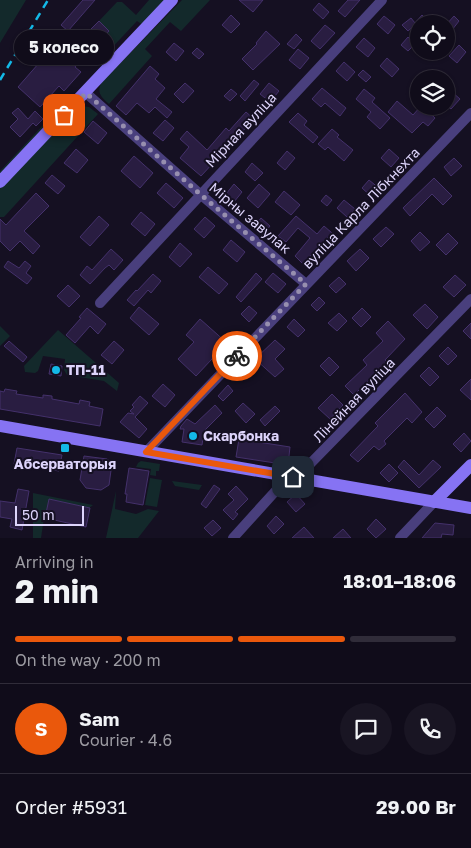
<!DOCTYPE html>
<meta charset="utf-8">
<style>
:root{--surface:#100c1a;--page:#191523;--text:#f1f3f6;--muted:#9c9ba2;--line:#302c39;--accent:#ea580c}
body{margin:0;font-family:"Golos Text",sans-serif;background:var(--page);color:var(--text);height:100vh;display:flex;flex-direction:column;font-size:19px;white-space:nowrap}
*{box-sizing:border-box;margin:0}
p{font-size:16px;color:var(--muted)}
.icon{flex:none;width:28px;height:28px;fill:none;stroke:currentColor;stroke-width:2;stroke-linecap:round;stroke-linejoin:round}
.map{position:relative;height:538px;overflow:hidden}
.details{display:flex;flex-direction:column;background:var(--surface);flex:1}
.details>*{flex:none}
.controls{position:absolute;left:410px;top:15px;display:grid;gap:10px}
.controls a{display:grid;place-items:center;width:45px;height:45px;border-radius:50%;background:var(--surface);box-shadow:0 1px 4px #0004,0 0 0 1px var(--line);font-size:25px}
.scale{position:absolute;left:15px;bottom:12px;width:69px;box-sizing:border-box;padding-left:5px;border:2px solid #ddd4fb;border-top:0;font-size:14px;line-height:18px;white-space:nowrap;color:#ddd4fb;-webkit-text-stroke:4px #151022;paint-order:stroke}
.pin{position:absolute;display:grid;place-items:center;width:42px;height:42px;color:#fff;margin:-21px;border-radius:10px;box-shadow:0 2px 8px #0006}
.courier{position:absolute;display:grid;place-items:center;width:50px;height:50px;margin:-25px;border:4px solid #ea580c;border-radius:50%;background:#fff;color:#222;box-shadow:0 1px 6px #0007}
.bubble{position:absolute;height:35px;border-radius:18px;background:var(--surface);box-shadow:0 1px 4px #0004,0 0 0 1px var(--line);font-size:16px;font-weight:700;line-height:35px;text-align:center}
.headline em{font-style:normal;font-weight:700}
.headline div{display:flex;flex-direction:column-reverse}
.headline{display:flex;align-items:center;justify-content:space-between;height:85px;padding:0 15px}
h1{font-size:32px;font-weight:700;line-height:38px}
.bar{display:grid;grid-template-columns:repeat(4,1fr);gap:8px 5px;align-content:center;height:60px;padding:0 15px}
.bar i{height:6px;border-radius:4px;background:var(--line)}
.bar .active{background:var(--accent)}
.bar p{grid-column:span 4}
.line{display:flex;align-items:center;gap:12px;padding:0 15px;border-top:1px solid var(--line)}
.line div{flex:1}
.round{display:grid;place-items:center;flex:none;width:52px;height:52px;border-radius:26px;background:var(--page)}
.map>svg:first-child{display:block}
.green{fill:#13292b}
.building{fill:#291d41;stroke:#44316b}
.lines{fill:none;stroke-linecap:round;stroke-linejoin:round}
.street{stroke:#493f7d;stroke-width:10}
.secondary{stroke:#8673f3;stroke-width:12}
.rail{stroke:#13b9e8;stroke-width:2.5;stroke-dasharray:8 6;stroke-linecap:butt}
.done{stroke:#978faf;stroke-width:5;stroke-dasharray:0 9}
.route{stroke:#ea580c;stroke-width:6}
.poi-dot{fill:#13b9e8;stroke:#151022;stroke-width:2}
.labels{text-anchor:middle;stroke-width:4;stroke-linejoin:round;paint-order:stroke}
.street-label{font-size:14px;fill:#ddd4fb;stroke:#151022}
.poi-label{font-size:14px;font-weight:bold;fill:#ddd4fb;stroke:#151022;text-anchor:start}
</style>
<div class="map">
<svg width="471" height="538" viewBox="0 0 471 538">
<rect width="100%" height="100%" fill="#151022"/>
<path class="green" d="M0 0H26L0 43Z
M149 0H167L143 25 137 21 107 53 112 58 106 61 97 56 105 48 98 42 109 31 99 21 117 2H122L136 15Z
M182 0H210L181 31 170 22 145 49 152 56 109 104C101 97 96 92 102 82Z
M82 106 89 107 98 114 4 217H0V188L75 110Z
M46 122V124L0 176V171Z
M0 326 10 336 0 346Z
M58 330 119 383 117 391 104 381 67 375 64 370 65 359 43 356 38 371 35 373 25 372 24 366Z
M141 461 160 464 159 471H156V476L150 475 151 469 136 467 138 463Z
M150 478 162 480 157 507 145 505Z
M172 481 202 485 199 490 175 486Z
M116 491 115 509 136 514 148 509 159 511 138 538H106Z
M33 493 93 505 89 508 49 499 45 518H44L41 538H33Z"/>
<path class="building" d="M83 0H95L68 31 61 25Z
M239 0H263L253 12Z
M348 0H360L345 17 338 11Z
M319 3 329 12 323 19 313 10Z
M231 15 240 24 231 33 222 25Z
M422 15 431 24H416L408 31 402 25 411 18 415 23Z
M384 16 395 25 388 34 377 24Z
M454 16 459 21 452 30 446 25Z
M99 21 109 31 94 47 82 35 87 30 88 32Z
M325 25 335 33 320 49 311 41Z
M266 31 280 44 253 70 242 59 257 44 256 43Z
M296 34 302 40 294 49 287 44Z
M408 37 415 44 408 51 401 45Z
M364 38 375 48 368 57 356 47Z
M174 43 184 51 176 61 166 52Z
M459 45 466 52 457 63 449 56Z
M197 48 204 54 199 59 192 53Z
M298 49 309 58 300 69 289 60Z
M44 50 58 62 68 51 80 61 75 67 81 72 64 91 59 86 40 107 18 87 39 63 35 60Z
M387 58 399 69 392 77 380 66Z
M344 62 355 72 347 81 336 71Z
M150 66 159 74 155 79 165 88 156 99 172 112 167 118 155 107 149 113 137 103 126 115 116 106Z
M363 70 371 77 366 82 358 75Z
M438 70 448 79H431Z
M254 80 259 84 245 101 240 96Z
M185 83 194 91 183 103 174 94Z
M269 83 279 91 270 102 260 94Z
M322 88 346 108 340 116 325 103 321 107 312 99Z
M231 89 237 94 230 101 224 96Z
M364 89 375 98 372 102 390 118 380 129 367 117 371 112 356 99Z
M452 92 460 99 451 109 446 105V99Z
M397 101 413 115 421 106H422L435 118 428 126 423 122 412 133 388 112Z
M18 108 28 119 35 111 43 119 36 126 33 123 20 137 10 127 18 119 12 113Z
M246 112 254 119 201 176 180 158 189 147 180 139 187 131 207 150 226 128 229 131Z
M298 113 307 121 304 125 318 137 313 143 289 122Z
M165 120 174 128 163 141 153 133Z
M93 121 107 133 98 144 84 132Z
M332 129 339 135 337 137 353 150 344 161 328 147 325 150 318 144Z
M76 149 88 160 77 173 64 163Z
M389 149 399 158 391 167 381 158Z
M287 151 295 158 285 170 277 163Z
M134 156 153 173 140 188 121 171Z
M454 158 462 166 451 176 444 167Z
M252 163 263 173 255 181 245 172Z
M52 175 65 186 58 194 45 183Z
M434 178 452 196 443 205 432 194 410 216 403 208Z
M369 180 380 189 372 197 362 188Z
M166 183 183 198 174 208 157 193Z
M234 184 242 192 234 202 226 194Z
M259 184 270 194 258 208 247 198Z
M284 191 300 205 291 215 275 202Z
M36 193 49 206 24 231 40 246 33 254 20 241 10 251 0 241V219L6 225Z
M326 195 332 200 327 206 321 201Z
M344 200 355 209 347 217 337 208Z
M141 212 155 224 145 236 131 224Z
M99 216 109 225 90 246 80 237Z
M296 216 317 234 324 226 332 233 303 264 295 256 310 238 298 228 286 242 278 236Z
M205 217 215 226 204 238 194 229Z
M261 218 270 226 266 231 257 223Z
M386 227 394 234 381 247 373 239Z
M420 232 430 242 420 251 411 241Z
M448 233 458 243 446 255 436 245Z
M231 240 245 252 237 262 223 250Z
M180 243 192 254 180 267 169 257Z
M111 249 123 260 114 270 109 265 105 268 90 284 80 275 87 266 92 270Z
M360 249 369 258 356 271 347 261Z
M8 261 19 268 25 261 31 266 26 273 32 278 27 284 4 267Z
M208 267 228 284 219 294 199 277Z
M256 273 262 279 241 302 236 297Z
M273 273 286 284 278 293 265 282Z
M153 274 161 281 151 293 148 290 134 306 127 300 136 290 137 291Z
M455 275 466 285 454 297 443 287Z
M339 277 346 284 336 293 329 286Z
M68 285 80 296 69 307 57 296Z
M319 297 325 303 317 311 311 305Z
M425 304 438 317 427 329 413 315Z
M249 306 257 313 249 322 241 314Z
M139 307 159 324 149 335 130 318Z
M87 308 106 324 98 334 90 326 75 343 66 335 81 318 79 317Z
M362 308 371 317 361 327 352 318Z
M339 313 347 321 337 331 328 323Z
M200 319 227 343 196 376 178 359 194 342 186 335Z
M294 319 305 330 298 337 287 327Z
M388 321 405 339 385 360 387 362 354 395 345 386 367 365 363 360 383 341 376 333Z
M471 323V339L463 331Z
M275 340 285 349 275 359 284 369 275 377 255 359Z
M9 341 27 357 23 362 4 346Z
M114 341 124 350 112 364 101 355Z
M448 347 457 356 448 365 439 356Z
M329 357 339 367 330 376 320 366Z
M51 364 62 366 61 376 49 374Z
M429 367 439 377 430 386 420 376Z
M471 379V400L460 390Z
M163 384 175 395 165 407 152 396Z
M228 385 233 391 223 401 218 396Z
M5 389 17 391 16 394 43 398V395L52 396V399L79 404 80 400 90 402 89 406 103 409 100 426 0 409V391L4 392Z
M405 393 422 412 412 423 407 418 384 441 386 444 379 450 374 446 358 462 350 455 378 426 375 423Z
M332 394 343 405 330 419 318 408Z
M140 396 148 403 135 417 147 429 139 438 120 422 128 413 134 414 130 411 134 407 132 405Z
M243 403 255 414 246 423 235 411Z
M215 405 222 413 204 431 202 445 182 442 184 429H180L181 426 187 419 195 424Z
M275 406 280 411 265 426 260 420Z
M437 407 446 416 434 428 425 419Z
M464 433 471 441 461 452 453 444Z
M239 439 290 447 288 465 236 457Z
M17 448 62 455 59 471 14 464Z
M84 456 107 459 112 463 109 485 101 490 86 488 80 480Z
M404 460 419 475 433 460 441 467 419 488 398 467Z
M389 464 398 473 389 482 380 473Z
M129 468 149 471 143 505 126 502 127 494H125Z
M214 485 220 489 206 508 201 504Z
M236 486 248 499 235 512 238 514 233 520 223 510 234 500 228 494Z
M18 489 29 491 22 530 10 527 12 519 0 517V501L15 503Z
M296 494 305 504 296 512 287 502Z
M49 499 90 508 86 527 45 518Z
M276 516 284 524 274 534 267 526Z
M376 519 386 529 376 538 367 529Z
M213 520 221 528 212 536 204 528Z
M435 523 454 525 453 535 442 534 441 538H422Z
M304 527 314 538H292Z
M343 529 351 538H333Z"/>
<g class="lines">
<path class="street" d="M86 93 200 194 306 284
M100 303 382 0
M146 452 471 113
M233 538 281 485 308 466 471 299
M400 538 434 502"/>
<path class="secondary" d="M0 182 172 0
M0 426 471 508
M434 502 471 465"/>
<path class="rail" d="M0 80 48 0"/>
</g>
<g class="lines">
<path class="done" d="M64 115 86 93 200 194 306 284 237 356"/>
<path class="route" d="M237 356 146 452 293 477"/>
</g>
<g class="poi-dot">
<circle cx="56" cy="370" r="5"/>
<circle cx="193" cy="436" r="5"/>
<rect x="60" y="443" width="10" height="10" rx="2.5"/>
</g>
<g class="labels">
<g class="street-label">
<text transform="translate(241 130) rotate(-47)" y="5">Мірная вуліца</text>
<text transform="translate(361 208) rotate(-46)" y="5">вуліца Карла Лібкнехта</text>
<text transform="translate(250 218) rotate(40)" y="5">Мірны завулак</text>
<text transform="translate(354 400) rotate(-46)" y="5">Лінейная вуліца</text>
</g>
<g class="poi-label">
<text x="66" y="375">ТП-11</text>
<text x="203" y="441">Скарбонка</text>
<text x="65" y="469" text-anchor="middle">Абсерваторыя</text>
</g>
</g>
</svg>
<div class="controls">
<a><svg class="icon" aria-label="locate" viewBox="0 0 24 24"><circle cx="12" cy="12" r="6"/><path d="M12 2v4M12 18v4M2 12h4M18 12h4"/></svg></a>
<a><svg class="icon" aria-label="layers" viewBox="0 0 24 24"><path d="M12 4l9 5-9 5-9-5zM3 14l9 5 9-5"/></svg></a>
</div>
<div class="scale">50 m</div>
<div class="pin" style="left:64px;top:115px;background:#ea580c"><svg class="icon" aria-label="bag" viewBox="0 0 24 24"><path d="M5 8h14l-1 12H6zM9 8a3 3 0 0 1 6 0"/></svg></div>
<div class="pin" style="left:293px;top:477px;background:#1f2937"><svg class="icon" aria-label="home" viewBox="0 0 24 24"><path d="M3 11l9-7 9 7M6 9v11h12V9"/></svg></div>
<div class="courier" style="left:237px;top:356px"><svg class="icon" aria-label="bike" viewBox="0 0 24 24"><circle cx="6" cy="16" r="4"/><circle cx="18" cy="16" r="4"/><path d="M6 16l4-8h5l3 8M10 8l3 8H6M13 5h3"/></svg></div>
<div class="bubble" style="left:14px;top:30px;width:100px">5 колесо</div>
</div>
<section class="details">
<div class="headline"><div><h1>2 min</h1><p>Arriving in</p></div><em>18:01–18:06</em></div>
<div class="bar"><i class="active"></i><i class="active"></i><i class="active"></i><i></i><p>On the way · 200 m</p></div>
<div class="line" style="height:90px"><b class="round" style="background:var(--accent);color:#fff">S</b><div><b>Sam</b><p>Courier · 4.6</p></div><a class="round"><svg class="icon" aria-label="chat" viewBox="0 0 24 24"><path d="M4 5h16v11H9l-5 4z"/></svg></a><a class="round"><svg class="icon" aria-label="phone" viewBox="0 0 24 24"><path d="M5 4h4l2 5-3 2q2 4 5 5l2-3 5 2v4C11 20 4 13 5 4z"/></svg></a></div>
<div class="line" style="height:65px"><div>Order #5931</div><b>29.00 Br</b></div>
</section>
